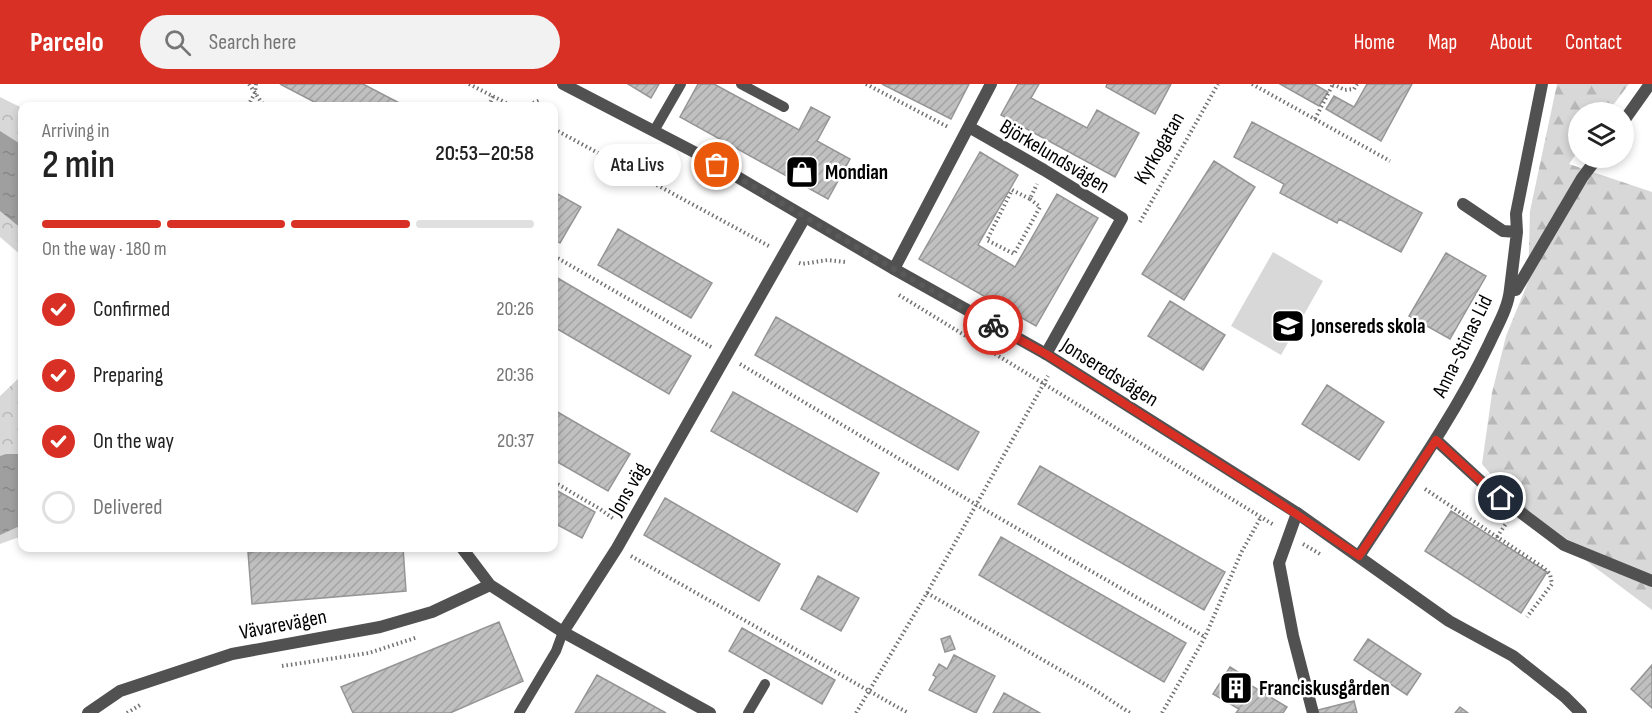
<!DOCTYPE html>
<meta charset="utf-8">
<style>
:root{--surface:#fff;--page:#f2f2f2;--text:#222;--muted:#767676;--line:#e0e0e0;--accent:#d93025}
body{margin:0;font-family:"Sofia Sans Condensed",sans-serif;background:var(--page);color:var(--text);height:100vh;display:flex;flex-direction:column;font-size:22px;white-space:nowrap}
*{box-sizing:border-box;margin:0}
p{font-size:20px;color:var(--muted)}
.icon{flex:none;width:33px;height:33px;fill:none;stroke:currentColor;stroke-width:2;stroke-linecap:round;stroke-linejoin:round}
.map{position:relative;flex:1;overflow:hidden}
.side{position:absolute;left:18px;top:18px;width:540px;height:450px;display:flex;flex-direction:column;background:var(--surface);border-radius:12px;box-shadow:0 3px 9px #0003}
.side>*{flex:none}
.controls{position:absolute;left:1568px;top:18px;display:grid;gap:12px}
.controls a{display:grid;place-items:center;width:66px;height:66px;border-radius:50%;background:var(--surface);box-shadow:0 3px 9px #0003;font-size:30px}
.pin{position:absolute;display:grid;place-items:center;width:51px;height:51px;color:#fff;margin:-26px;border:3px solid #fff;border-radius:50%;box-shadow:0 2px 6px #0007}
.courier{position:absolute;display:grid;place-items:center;width:60px;height:60px;margin:-30px;border:4px solid #d93025;border-radius:50%;background:#fff;color:#222;box-shadow:0 2px 8px #0007}
.bubble{position:absolute;height:42px;border-radius:21px;background:var(--surface);box-shadow:0 3px 9px #0003;font-size:20px;font-weight:600;line-height:42px;text-align:center}
.overview em{font-style:normal;font-weight:600}
.overview div{display:flex;flex-direction:column-reverse}
.overview{display:flex;align-items:center;justify-content:space-between;height:102px;padding:0 24px}
h1{font-size:39px;font-weight:600;line-height:45px}
.bar{display:grid;grid-template-columns:repeat(4,1fr);gap:9px 6px;align-content:center;height:72px;padding:0 24px}
.bar i{height:8px;border-radius:4px;background:var(--line)}
.bar .active{background:var(--accent)}
.bar p{grid-column:span 4}
ol{padding:0 24px;list-style:none}
li{display:flex;align-items:center;gap:18px;height:66px}
li p{margin-inline-start:auto}
li .icon{padding:6px;border-radius:50%;background:var(--accent);color:#fff;stroke-width:4}
li:last-child{color:var(--muted)}
li i{width:33px;height:33px;border:3px solid var(--line);border-radius:50%}
header{display:flex;align-items:center;gap:36px;box-sizing:border-box;height:84px;padding:0 30px;background:var(--accent);color:#fff}
header strong{font-size:28px}
nav{display:flex;gap:33px;margin-inline-start:auto;font-size:21px}
.search{width:420px;height:54px;background:var(--page);display:flex;align-items:center;gap:15px;box-sizing:border-box;padding:0 21px;border-radius:33px;color:var(--muted);font-size:22px}
.map>svg:first-child{display:block}
.forest{fill:url(#forest-firs)}
.park{fill:url(#park-crowns)}
.pitch{fill:#d8d8d8}
.water{fill:url(#water-ripples)}
.building{fill:url(#building-hatch);stroke:#959595;stroke-width:1.5}
.lines{fill:none;stroke-linecap:round;stroke-linejoin:round}
.path{stroke:#737373;stroke-width:4;stroke-dasharray:1.5 3;stroke-linecap:butt}
.service{stroke:#515151;stroke-width:10}
.minor{stroke:#515151;stroke-width:12}
.tertiary{stroke:#515151;stroke-width:12}
.done{stroke:#595959;stroke-width:6;stroke-dasharray:0 10.8}
.route{stroke:#d93025;stroke-width:8}
.labels{text-anchor:middle;stroke-width:5;stroke-linejoin:round;paint-order:stroke}
.street-label{font-size:21px;fill:#000;stroke:#fff}
.poi-label{font-size:21px;font-weight:bold;fill:#000;stroke:#fff;text-anchor:start}
</style>
<header>
<strong>Parcelo</strong>
<div class="search"><svg class="icon" aria-label="search" viewBox="0 0 24 24"><circle cx="10" cy="10" r="6"/><path d="M15 15l6 6"/></svg>Search here</div>
<nav><a>Home</a><a>Map</a><a>About</a><a>Contact</a></nav>
</header>
<div class="map">
<svg width="1652" height="629" viewBox="0 0 1652 629">
<defs>
<pattern id="forest-firs" width="22" height="20" patternUnits="userSpaceOnUse" patternTransform="scale(1.5)"><rect width="22" height="20" fill="#d8d8d8"/><path d="M5 1l3.5 6h-7zM16 11l3.5 6h-7z" fill="#b8b8b8"/></pattern>
<pattern id="park-crowns" width="20" height="18" patternUnits="userSpaceOnUse" patternTransform="scale(1.5)"><rect width="20" height="18" fill="#d8d8d8"/><path d="M2 6a3 3 0 1 1 6 0M12 15a3 3 0 1 1 6 0" fill="none" stroke="#b8b8b8"/></pattern>
<pattern id="water-ripples" width="26" height="14" patternUnits="userSpaceOnUse" patternTransform="scale(1.5)"><rect width="26" height="14" fill="#9f9f9f"/><path d="M2 4q2-2 4 0t4 0M15 11q2-2 4 0t4 0" fill="none" stroke="#878787"/></pattern>
<pattern id="building-hatch" width="6" height="6" patternUnits="userSpaceOnUse" patternTransform="scale(1.5)"><rect width="6" height="6" fill="#c0c0c0"/><path d="M-1 1l2-2M0 6l6-6M5 7l2-2" fill="none" stroke="#a3a3a3"/></pattern>
</defs>
<rect width="100%" height="100%" fill="#fff"/>
<path class="forest" d="M1557 0H1629L1608 28H1578V67L1569 80 1652 108V526L1525 431 1482 380 1492 309 1506 252 1528 198 1530 127Z"/>
<path class="park" d="M0 13 22 24V172L0 153Z
M22 291V452L0 460V312Z"/>
<path class="pitch" d="M1273 168 1323 197 1281 271 1231 242Z"/>
<path class="water" d="M0 47 22 61V145L0 127Z
M6 370H22V441L0 451V372Z"/>
<path class="building" d="M280 0H363L405 22H322Z
M628 0H659L651 14Z
M698 0H714L799 46 811 23 830 33 817 57 850 75 828 115 680 33Z
M882 0H969L951 35Z
M1018 0H1039L1031 14 1087 44 1097 26 1139 49 1115 93 1001 31Z
M1107 0H1171L1155 30 1106 3Z
M1280 0H1314L1328 8 1319 22Z
M1367 0H1412L1381 57 1326 25 1334 12 1354 23Z
M1252 38 1422 129 1401 168 1339 135 1337 139 1280 109 1284 100 1234 73Z
M980 68 1018 91 978 161 1015 183 1057 110 1098 134 1036 242 919 175Z
M1214 77 1255 103 1184 216 1142 190Z
M554 108 581 123 560 159 554 155Z
M618 145 712 199 691 234 598 181Z
M1446 169 1486 192 1450 255 1409 232Z
M554 192 691 272 669 310 554 243Z
M1170 217 1225 251 1203 286 1148 252Z
M776 233 979 348 958 386 755 271Z
M1327 301 1384 338 1359 376 1302 340Z
M733 308 879 389 857 428 711 347Z
M554 326 630 370 608 407 554 376Z
M1040 382 1225 488 1204 526 1018 420Z
M554 405 595 428 582 454 554 439Z
M665 414 780 480 759 517 644 451Z
M1451 427 1547 488 1521 529 1425 467Z
M1001 453 1186 559 1164 598 979 491Z
M303 464H403L406 507 252 520 248 468Z
M818 492 859 514 841 547 801 525Z
M499 538 523 597 450 629H353L341 603Z
M742 544 835 596 822 620 729 567Z
M950 552 955 565 945 568 941 555Z
M1368 555 1421 590 1407 611 1354 576Z
M954 571 995 592 976 629 929 606 936 593 933 591 939 580 947 585Z
M1652 581V624L1631 605Z
M1230 583 1249 595 1247 599 1287 623 1283 629H1236L1239 625 1213 610Z
M597 591 666 629H575Z
M1004 609 1040 629H993Z
M1354 617 1357 629H1319L1318 626Z
M1460 623 1468 629H1455Z"/>
<g class="lines">
<path class="path" d="M249 0 262 19 268 22
M469 0 512 22
M866 0 948 43
M1252 0 1390 77
M1333 0 1345 6 1354 5 1357 0
M533 19 541 16
M248 22 255 9 256 0
M489 22 493 12
M1315 35 1333 0
M554 45 769 162
M1030 115 1040 123 1014 170 987 156 1012 106 1030 115 1037 100
M1140 138 1218 0
M554 172 713 264
M799 179 802 180 828 176 845 178
M899 211 1274 441
M740 280 975 420 1205 553
M554 398 600 425 615 436
M1425 405 1544 484 1550 490 1552 500 1527 533
M1497 453 1507 438
M1303 460 1320 470
M631 472 908 629
M927 509 1095 606 1130 629
M282 582 369 569 418 553
M127 629 140 621
M856 629 927 509 1048 292
M1162 629 1205 553 1241 469 1261 433"/>
<path class="service" d="M741 0 784 23
M654 47 681 0
M519 629 556 567 563 548
M748 629 765 600"/>
<path class="minor" d="M1623 38 1650 0
M969 43 1044 86 1122 134 1046 270
M1463 120 1503 147 1517 148
M894 185 991 0
M1510 205 1517 148 1516 130 1542 0
M1436 356 1487 403 1564 461 1652 497
M1297 429 1279 479 1293 552 1313 629
M462 464 490 501 563 548
M1359 472C1404 403 1453 335 1489 260 1497 242 1508 225 1510 205L1516 206 1582 94 1597 74
M88 629 120 607 232 570 380 543 432 528 490 501
M710 629 563 548 617 464 805 133"/>
<path class="tertiary" d="M563 0 700 71 894 185 1046 270 1297 429 1449 537 1513 572 1565 613 1581 629"/>
</g>
<g class="lines">
<path class="done" d="M717 81 894 185 993 241"/>
<path class="route" d="M993 241 1046 270 1257 404 1359 472 1436 356 1487 403 1501 414"/>
</g>
<defs>
<g id="shop-square" transform="scale(1.725)"><rect x="-9" y="-9" width="18" height="18" rx="4" fill="#000" stroke="#fff"/><path d="M-5-2.5h2.3a2.7 3.5 0 0 1 5.4 0H5L5.5 6h-11ZM-1.5-2.5h3a1.5 2.3 0 0 0-3 0Z" fill="#fff"/></g>
<g id="school-square" transform="scale(1.725)"><rect x="-9" y="-9" width="18" height="18" rx="4" fill="#000" stroke="#fff"/><path d="M0-5L7-2L0 1L-7-2ZM-4 1L0 2.5L4 1V4Q0 6-4 4Z" fill="#fff"/></g>
<g id="building-square" transform="scale(1.725)"><rect x="-9" y="-9" width="18" height="18" rx="4" fill="#000" stroke="#fff"/><path d="M-4-6H4V6H1V3H-1V6H-4ZM-2.5-4.3h1.7v1.8h-1.7ZM.8-4.3h1.7v1.8H.8ZM-2.5-1h1.7V.8h-1.7ZM.8-1h1.7V.8H.8Z" fill="#fff"/></g>
</defs>
<g fill-rule="evenodd">
<use href="#shop-square" x="802" y="88"/>
<use href="#school-square" x="1288" y="242"/>
<use href="#building-square" x="1236" y="604"/>
</g>
<g class="labels">
<g class="street-label">
<text transform="translate(1159 64) rotate(-60)" y="7">Kyrkogatan</text>
<text transform="translate(1055 72) rotate(31)" y="7">Björkelundsvägen</text>
<text transform="translate(1462 262) rotate(-64)" y="7">Anna-Stinas Lid</text>
<text transform="translate(1110 288) rotate(32)" y="7">Jonseredsvägen</text>
<text transform="translate(628 405) rotate(-60)" y="7">Jons väg</text>
<text transform="translate(283 540) rotate(-11)" y="7">Vävarevägen</text>
</g>
<g class="poi-label">
<text x="825" y="95">Mondian</text>
<text x="1311" y="249">Jonsereds skola</text>
<text x="1259" y="611">Franciskusgården</text>
</g>
</g>
</svg>
<div class="controls">
<a><svg class="icon" aria-label="layers" viewBox="0 0 24 24"><path d="M12 4l9 5-9 5-9-5zM3 14l9 5 9-5"/></svg></a>
</div>
<div class="pin" style="left:717px;top:81px;background:#ea580c"><svg class="icon" aria-label="bag" viewBox="0 0 24 24"><path d="M5 8h14l-1 12H6zM9 8a3 3 0 0 1 6 0"/></svg></div>
<div class="pin" style="left:1501px;top:414px;background:#1f2937"><svg class="icon" aria-label="home" viewBox="0 0 24 24"><path d="M3 11l9-7 9 7M6 9v11h12V9"/></svg></div>
<div class="courier" style="left:993px;top:241px"><svg class="icon" aria-label="bike" viewBox="0 0 24 24"><circle cx="6" cy="16" r="4"/><circle cx="18" cy="16" r="4"/><path d="M6 16l4-8h5l3 8M10 8l3 8H6M13 5h3"/></svg></div>
<div class="bubble" style="left:594px;top:60px;width:87px">Ata Livs</div>
<section class="side">
<div class="overview"><div><h1>2 min</h1><p>Arriving in</p></div><em>20:53–20:58</em></div>
<div class="bar"><i class="active"></i><i class="active"></i><i class="active"></i><i></i><p>On the way · 180 m</p></div>
<ol>
<li><svg class="icon" aria-label="check" viewBox="0 0 24 24"><path d="M5 12l5 5 9-10"/></svg>Confirmed<p>20:26</p></li>
<li><svg class="icon" aria-label="check" viewBox="0 0 24 24"><path d="M5 12l5 5 9-10"/></svg>Preparing<p>20:36</p></li>
<li><svg class="icon" aria-label="check" viewBox="0 0 24 24"><path d="M5 12l5 5 9-10"/></svg>On the way<p>20:37</p></li>
<li><i></i>Delivered</li>
</ol>
</section>
</div>
